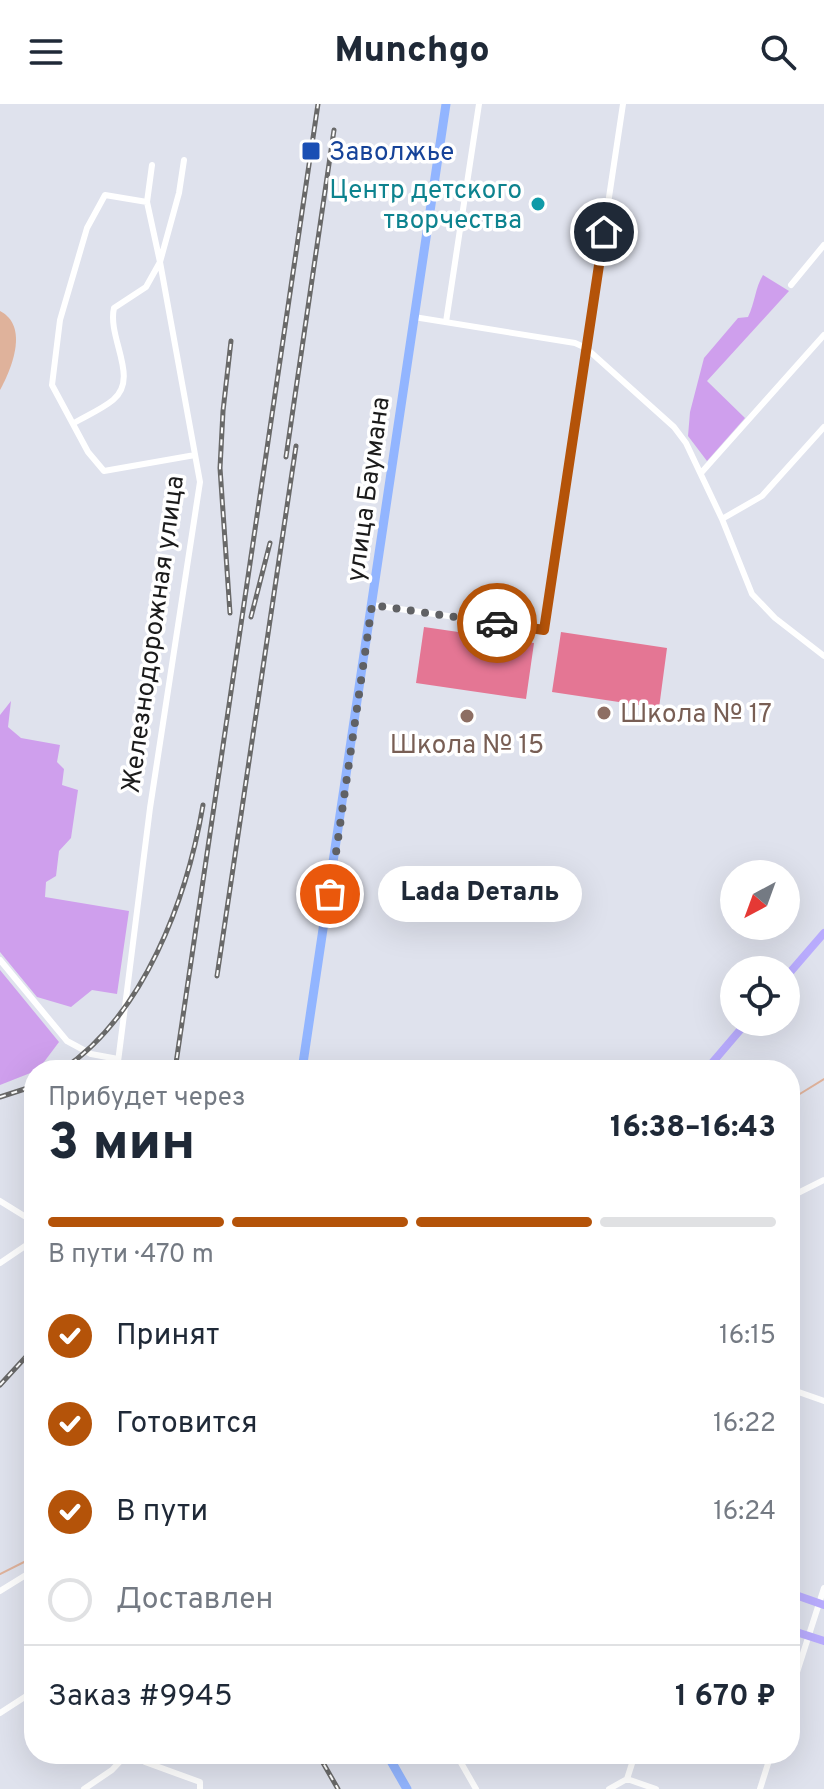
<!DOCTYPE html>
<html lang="ru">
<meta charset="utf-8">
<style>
:root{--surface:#fff;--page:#f6f6f7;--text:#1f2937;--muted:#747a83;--line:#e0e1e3;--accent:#b45309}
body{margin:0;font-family:Overpass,sans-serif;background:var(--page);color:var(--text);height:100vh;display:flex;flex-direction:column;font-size:30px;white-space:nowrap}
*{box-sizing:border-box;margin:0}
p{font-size:26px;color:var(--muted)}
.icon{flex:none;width:44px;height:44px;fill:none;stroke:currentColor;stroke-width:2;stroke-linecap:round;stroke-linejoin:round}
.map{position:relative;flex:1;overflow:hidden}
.drawer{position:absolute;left:24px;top:956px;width:776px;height:704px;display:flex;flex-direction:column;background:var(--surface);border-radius:32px;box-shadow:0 8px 32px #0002}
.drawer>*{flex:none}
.needle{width:52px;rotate:221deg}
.fabs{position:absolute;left:720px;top:756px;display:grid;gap:16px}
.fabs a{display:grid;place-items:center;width:80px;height:80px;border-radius:50%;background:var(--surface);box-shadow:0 8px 32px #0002;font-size:40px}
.pin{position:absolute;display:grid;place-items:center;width:68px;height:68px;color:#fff;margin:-34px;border:4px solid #fff;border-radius:50%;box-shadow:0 2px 8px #0007}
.courier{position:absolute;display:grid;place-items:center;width:80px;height:80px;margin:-40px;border:6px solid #b45309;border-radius:50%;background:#fff;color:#222;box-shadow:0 2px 10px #0007}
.bubble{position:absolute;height:56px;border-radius:28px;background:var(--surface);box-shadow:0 8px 32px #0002;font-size:26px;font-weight:800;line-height:56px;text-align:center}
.headline em{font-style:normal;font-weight:800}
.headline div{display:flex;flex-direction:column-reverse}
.headline{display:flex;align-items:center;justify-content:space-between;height:136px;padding:0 24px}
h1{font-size:52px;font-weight:800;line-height:60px}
.bar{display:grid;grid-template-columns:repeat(4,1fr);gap:12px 8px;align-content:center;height:96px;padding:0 24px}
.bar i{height:10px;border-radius:6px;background:var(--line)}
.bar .selected{background:var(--accent)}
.bar p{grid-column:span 4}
.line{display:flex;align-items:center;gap:20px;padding:0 24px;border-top:2px solid var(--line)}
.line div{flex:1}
ol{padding:0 24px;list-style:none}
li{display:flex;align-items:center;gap:24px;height:88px}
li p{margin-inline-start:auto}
li .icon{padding:8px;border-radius:50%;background:var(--accent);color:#fff;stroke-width:4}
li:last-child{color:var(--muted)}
li i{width:44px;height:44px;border:4px solid var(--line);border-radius:50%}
header{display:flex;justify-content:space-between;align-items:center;height:104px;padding:0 24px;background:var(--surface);font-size:36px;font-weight:800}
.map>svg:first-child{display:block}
.grass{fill:#cf9fed}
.pitch{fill:#e47694}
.water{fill:#dfb29b}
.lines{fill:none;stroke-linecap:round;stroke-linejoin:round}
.stream{stroke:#dfb29b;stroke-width:2}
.street{stroke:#fff;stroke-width:6}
.secondary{stroke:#b9acfe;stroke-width:8}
.primary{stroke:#92b5ff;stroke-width:9}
.rail-casing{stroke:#696969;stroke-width:5}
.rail{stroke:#fff;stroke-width:2;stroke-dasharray:6;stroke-linecap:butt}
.done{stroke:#606164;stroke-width:8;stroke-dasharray:0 14.4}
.route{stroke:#b45309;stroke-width:10}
.transit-dot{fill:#1a4fb4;stroke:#fff;stroke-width:3}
.culture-dot{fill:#0f9aa8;stroke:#fff;stroke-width:3}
.education-dot{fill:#8d6e63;stroke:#fff;stroke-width:3}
.labels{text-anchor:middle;stroke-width:7;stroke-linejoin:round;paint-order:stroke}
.transit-label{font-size:26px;fill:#164399;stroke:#fff;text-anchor:start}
.culture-label{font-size:26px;fill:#0d838f;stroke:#fff;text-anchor:end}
.street-label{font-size:26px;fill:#1b1b1b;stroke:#fff}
.education-label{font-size:26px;fill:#785e54;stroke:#fff;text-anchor:start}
</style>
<header><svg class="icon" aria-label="menu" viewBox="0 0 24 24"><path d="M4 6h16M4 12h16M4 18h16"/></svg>Munchgo<svg class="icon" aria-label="search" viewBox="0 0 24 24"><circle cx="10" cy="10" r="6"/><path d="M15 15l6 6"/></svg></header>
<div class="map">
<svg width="824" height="1685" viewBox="0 0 824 1685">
<rect width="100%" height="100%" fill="#dfe2ed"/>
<path class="grass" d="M763 171 789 187 707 277 745 314 707 357 688 332 690 308 704 254 738 214 748 213C755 199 755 184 763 171Z
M11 597 8 623 21 634 60 641 57 658 64 665 62 681 78 686 71 734 59 747 56 772 46 778 45 793 129 807 117 890 92 886 71 903 37 893 0 848V611Z
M0 866 59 938 38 966 0 981Z"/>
<path class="pitch" d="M424 523 534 539 526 595 416 579Z
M561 528 667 544 659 604 552 588Z"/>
<path class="water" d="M0 207C29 222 12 264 0 286Z"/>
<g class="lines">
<path class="stream" d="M790 996 824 975
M0 1470 34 1453"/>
<path class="street" d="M147 98 105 91 87 124 60 216 52 281 88 348 104 367 195 351
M791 181 824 141
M414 213 575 239 586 244 674 323 686 339 722 415 752 490 775 514 824 552
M446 218 479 0
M74 319C86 312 102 305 113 296 140 274 107 234 114 204L146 183 160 158 147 98 152 61
M701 369 824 231
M722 415 762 392 824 323
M372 501 544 526 623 0
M0 856 67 937 91 950 118 955
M117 966 150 704 200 378 160 158 179 89 184 56
M790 1093 824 1076
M0 1097 34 1118
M0 1159 34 1136
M790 1285 824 1297
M0 1487 34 1466
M790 1590 824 1484
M0 1609 34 1587
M137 1650 145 1658 200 1678V1685
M456 1650 476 1685
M627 1675 635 1650
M84 1685 112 1666 127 1650
M609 1685 627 1675 656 1685
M760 1685 771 1650"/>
<path class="secondary" d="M786 873 824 829
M706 966 747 918
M790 1489 824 1501
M790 1526 824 1537"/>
<path class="primary" d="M302 966 446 0
M387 1650 407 1685"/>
<g class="rail-casing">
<path id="rail" d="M286 353 334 26
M230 509 220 364 223 307 231 237
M251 513 270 439
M217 872 296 342
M62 966C144 911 187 795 203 701
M175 966 318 0
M0 993 34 982
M0 1281 34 1244
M318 1650 338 1685"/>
</g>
<use href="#rail" class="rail"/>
</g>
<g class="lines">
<path class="done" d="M330 790 372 501 497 519"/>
<path class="route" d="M497 519 544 526 604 128"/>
</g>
<rect class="transit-dot" x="301" y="37" width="20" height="20" rx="4"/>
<circle class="culture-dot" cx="538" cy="100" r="8"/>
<g class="education-dot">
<circle cx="604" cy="609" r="8"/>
<circle cx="467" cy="612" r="8"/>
</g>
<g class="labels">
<g class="transit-label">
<text x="329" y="56">Заволжье</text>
</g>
<g class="culture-label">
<text x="522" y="94">Центр детского<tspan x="522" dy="30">творчества</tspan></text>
</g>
<g class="street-label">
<text transform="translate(367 385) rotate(-82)" y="9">улица Баумана</text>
<text transform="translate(152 530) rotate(-82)" y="9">Железнодорожная улица</text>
</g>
<g class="education-label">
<text x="620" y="618">Школа № 17</text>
<text x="467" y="649" text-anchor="middle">Школа № 15</text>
</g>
</g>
</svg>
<div class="fabs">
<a><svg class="needle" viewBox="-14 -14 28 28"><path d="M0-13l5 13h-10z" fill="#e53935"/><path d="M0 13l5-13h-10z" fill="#747a83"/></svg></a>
<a><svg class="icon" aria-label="locate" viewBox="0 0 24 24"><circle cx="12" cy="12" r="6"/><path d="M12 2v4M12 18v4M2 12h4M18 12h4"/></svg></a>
</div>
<div class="pin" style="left:330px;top:790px;background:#ea580c"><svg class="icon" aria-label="bag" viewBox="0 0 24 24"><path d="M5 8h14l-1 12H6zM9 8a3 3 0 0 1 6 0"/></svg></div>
<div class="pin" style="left:604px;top:128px;background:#1f2937"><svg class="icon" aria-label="home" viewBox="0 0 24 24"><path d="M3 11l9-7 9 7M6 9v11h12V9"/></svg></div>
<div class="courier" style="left:497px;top:519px"><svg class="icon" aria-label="car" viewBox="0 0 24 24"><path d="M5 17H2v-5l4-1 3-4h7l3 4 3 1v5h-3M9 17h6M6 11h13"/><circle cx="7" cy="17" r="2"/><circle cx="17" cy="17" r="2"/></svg></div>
<div class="bubble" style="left:378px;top:762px;width:204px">Lada Dеталь</div>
<section class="drawer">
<div class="headline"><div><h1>3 мин</h1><p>Прибудет через</p></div><em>16:38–16:43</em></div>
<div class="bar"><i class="selected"></i><i class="selected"></i><i class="selected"></i><i></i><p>В пути · 470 m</p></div>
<ol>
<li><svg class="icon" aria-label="check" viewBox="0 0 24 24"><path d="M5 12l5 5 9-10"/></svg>Принят<p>16:15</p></li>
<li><svg class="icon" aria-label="check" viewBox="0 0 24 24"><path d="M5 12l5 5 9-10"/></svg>Готовится<p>16:22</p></li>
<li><svg class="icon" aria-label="check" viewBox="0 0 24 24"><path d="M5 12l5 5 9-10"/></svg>В пути<p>16:24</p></li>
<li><i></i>Доставлен</li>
</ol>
<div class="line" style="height:104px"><div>Заказ #9945</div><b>1 670 ₽</b></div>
</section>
</div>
